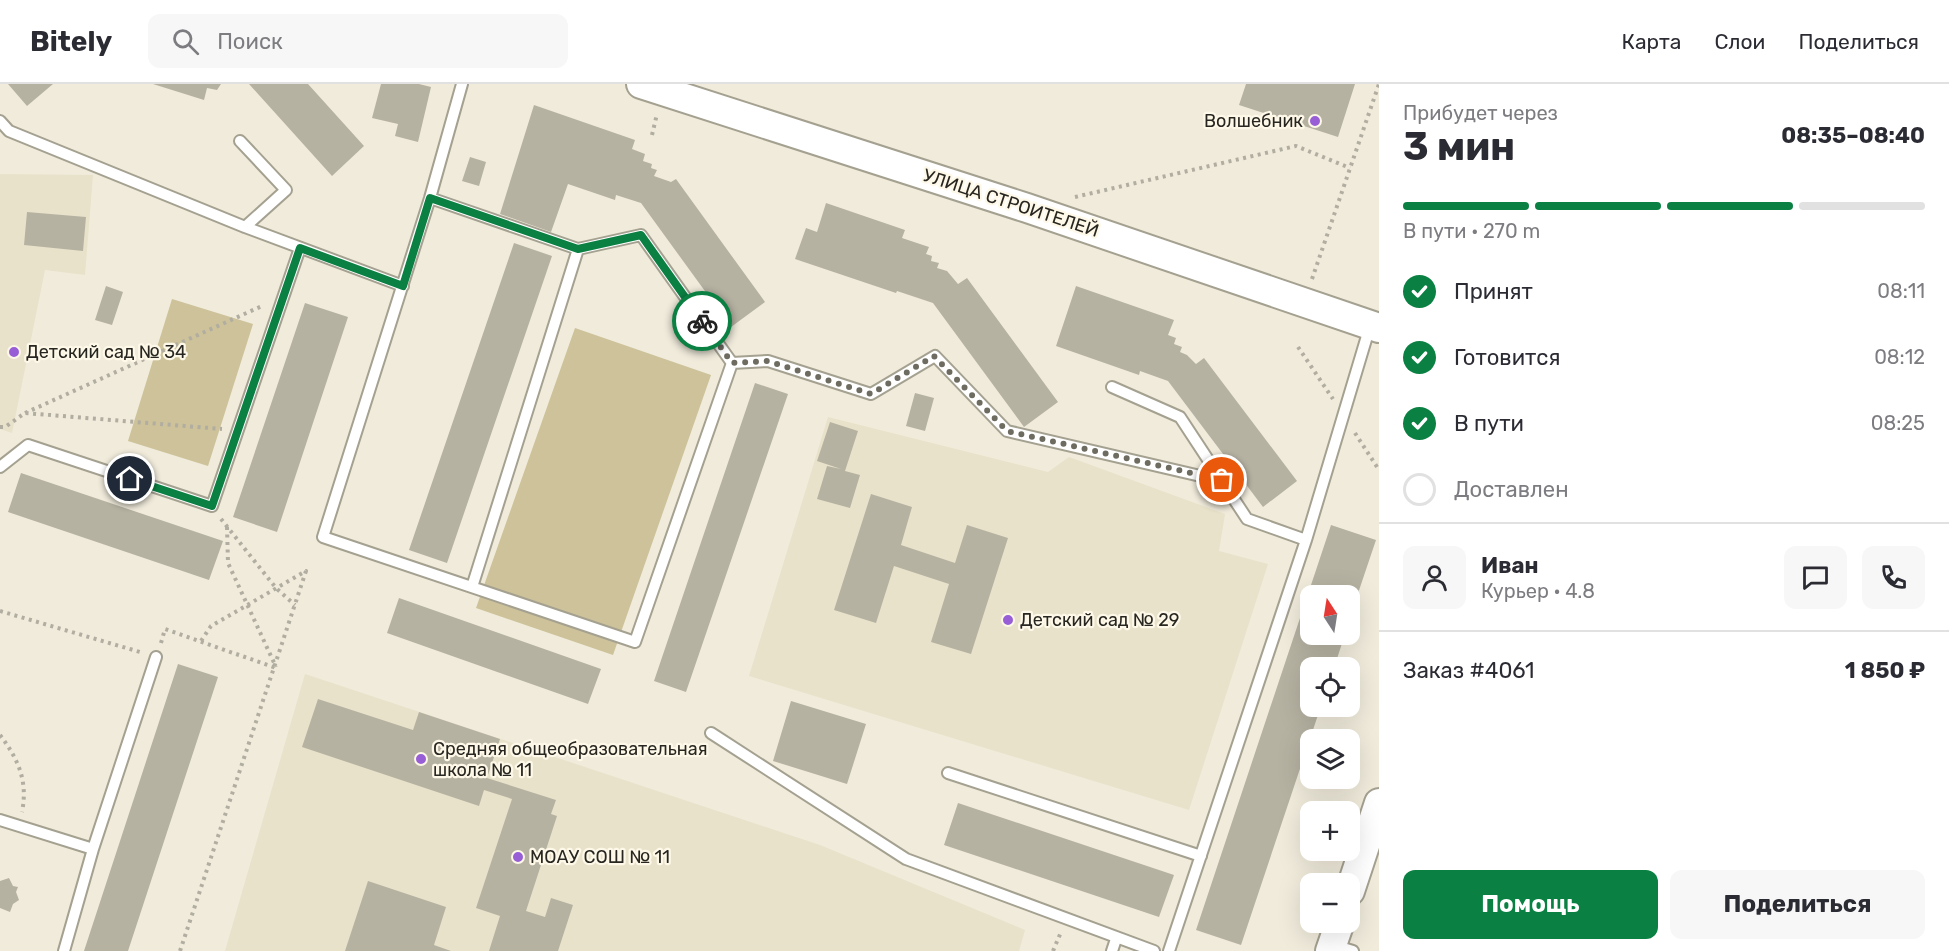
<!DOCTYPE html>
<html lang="ru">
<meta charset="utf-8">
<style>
:root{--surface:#fff;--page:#f7f7f7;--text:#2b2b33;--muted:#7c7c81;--line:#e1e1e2;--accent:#0b8043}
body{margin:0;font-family:Rubik,sans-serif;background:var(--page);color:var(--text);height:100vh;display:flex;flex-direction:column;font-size:22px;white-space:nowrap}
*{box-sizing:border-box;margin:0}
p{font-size:20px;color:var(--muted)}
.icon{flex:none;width:33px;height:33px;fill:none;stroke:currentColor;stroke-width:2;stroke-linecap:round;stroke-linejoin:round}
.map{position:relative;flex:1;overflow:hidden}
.sheet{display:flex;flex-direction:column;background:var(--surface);width:570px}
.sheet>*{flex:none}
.needle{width:39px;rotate:348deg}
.fabs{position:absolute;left:1300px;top:501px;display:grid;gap:12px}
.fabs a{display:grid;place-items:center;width:60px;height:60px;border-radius:12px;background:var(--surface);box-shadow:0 6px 24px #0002;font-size:30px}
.pin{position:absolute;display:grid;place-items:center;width:51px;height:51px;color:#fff;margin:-26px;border:3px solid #fff;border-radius:50%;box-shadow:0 2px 6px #0007}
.courier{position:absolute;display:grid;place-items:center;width:60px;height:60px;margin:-30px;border:4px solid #0b8043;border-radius:50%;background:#fff;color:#222;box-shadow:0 2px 8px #0007}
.summary em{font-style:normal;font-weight:700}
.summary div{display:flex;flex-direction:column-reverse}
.summary{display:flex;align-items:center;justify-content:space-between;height:102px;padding:0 24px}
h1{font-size:39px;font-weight:700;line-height:45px}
.bar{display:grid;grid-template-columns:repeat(4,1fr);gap:9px 6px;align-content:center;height:72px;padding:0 24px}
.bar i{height:8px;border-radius:4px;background:var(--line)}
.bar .selected{background:var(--accent)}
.bar p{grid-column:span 4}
.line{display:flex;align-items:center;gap:15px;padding:0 24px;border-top:2px solid var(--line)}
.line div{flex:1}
.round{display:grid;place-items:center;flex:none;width:63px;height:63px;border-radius:12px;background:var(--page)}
ol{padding:0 24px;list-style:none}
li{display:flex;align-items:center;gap:18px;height:66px}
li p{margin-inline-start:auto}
li .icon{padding:6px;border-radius:50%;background:var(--accent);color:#fff;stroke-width:4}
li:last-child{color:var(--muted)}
li i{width:33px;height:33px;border:3px solid var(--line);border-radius:50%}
.primary-button{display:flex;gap:12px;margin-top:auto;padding:12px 24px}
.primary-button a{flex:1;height:69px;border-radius:12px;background:var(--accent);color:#fff;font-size:24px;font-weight:700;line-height:69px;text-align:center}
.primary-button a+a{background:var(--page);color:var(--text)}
header{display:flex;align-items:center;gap:36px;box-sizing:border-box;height:84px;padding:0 30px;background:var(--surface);border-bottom:2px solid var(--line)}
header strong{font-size:28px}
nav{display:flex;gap:33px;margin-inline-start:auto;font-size:21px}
.search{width:420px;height:54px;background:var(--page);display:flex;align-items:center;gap:15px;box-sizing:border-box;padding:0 21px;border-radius:12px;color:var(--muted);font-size:22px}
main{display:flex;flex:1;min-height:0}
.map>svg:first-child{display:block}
.built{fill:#e8e2ca}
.green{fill:#cdc299}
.building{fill:#b6b2a2}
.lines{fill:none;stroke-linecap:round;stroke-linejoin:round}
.lane-casing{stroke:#a5a191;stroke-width:14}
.secondary-casing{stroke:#a5a191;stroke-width:32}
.path{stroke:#b1ada0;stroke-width:4;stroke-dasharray:3 4.5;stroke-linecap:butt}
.lane{stroke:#fff;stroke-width:10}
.secondary{stroke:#fff;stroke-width:28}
.done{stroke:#6e6b61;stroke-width:6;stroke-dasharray:0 10.8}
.route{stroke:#0b8043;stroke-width:8}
.poi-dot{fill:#985ed6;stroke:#fdf8e8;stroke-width:2}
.labels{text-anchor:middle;stroke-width:4.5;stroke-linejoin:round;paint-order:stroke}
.poi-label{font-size:18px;fill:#282620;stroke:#fdf8e8;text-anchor:start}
.street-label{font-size:18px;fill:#282620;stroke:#fdf8e8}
</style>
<header>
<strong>Bitely</strong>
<div class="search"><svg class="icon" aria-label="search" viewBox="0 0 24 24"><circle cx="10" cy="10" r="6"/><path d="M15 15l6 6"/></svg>Поиск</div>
<nav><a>Карта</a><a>Слои</a><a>Поделиться</a></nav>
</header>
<main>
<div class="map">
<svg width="1379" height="867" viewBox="0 0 1379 867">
<rect width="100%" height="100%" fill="#f0ebdb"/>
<path class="built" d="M0 90 93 91 85 191 45 186 12 349 0 345Z
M828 333 1048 388 1069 373 1225 430 1219 467 1268 480 1189 726 749 592Z
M305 590 820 761 1025 846 1019 867H225Z"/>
<path class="green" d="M172 215 253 240 208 382 128 357Z
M575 244 711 291 613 571 476 524Z"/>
<path class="building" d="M8 0H53L27 22Z
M153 0H221L217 6 207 4 204 16Z
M249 0H308L364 62 332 92Z
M381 0H419L431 3 418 58 395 52 398 40 372 34Z
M1246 0H1355L1338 53 1239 21Z
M534 21 635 56 632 65 645 70 643 77 652 80 651 84 657 86 654 92 671 98 676 95 765 218 731 243 641 119 616 111 615 116 568 100 551 148 500 130Z
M470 73 486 78 479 102 462 97Z
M826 119 905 146 902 154 929 163 926 170 932 172 931 177 939 179 937 184 947 187 958 200 967 194 1058 318 1024 343 933 219 897 207 896 209 795 175 806 144 817 148Z
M27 128 86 133 83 167 24 161Z
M514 159 552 172 447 479 409 466Z
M106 202 123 208 112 241 95 236Z
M1076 202 1174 236 1168 251 1176 254 1174 260 1182 263 1180 268 1187 271 1196 280 1204 274 1297 397 1263 423 1168 297 1140 287 1139 291 1056 262Z
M305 219 348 233 277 448 233 433Z
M755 299 788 310 686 608 654 597Z
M915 309 934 314 925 347 906 342Z
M830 338 858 347 845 387 860 391 850 424 817 415 827 382 841 385 817 377Z
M21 389 223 457 209 496 8 428Z
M871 410 912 423 901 461 955 479 967 441 1008 454 971 570 931 558 949 500 894 482 876 539 834 526Z
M1331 441 1376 456 1350 533V512H1311V550H1345L1334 584H1311V622H1321L1241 861 1196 846Z
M399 514 601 585 588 620 387 549Z
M178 580 218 593 128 867H84Z
M318 615 413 646 419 628 500 655 487 694 556 716 551 730 557 732 526 827 545 833 551 814 573 821 558 867H489L500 832 476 824 512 715 484 706 479 722 302 663Z
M791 617 866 640 847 700 773 677Z
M958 719 1174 791 1159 833 944 761Z
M9 794 13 802 18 803 16 808 19 816 13 820 10 828 0 824V797Z
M368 797 446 823 434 861 451 867H345Z"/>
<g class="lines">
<g class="lane-casing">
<path id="lane" d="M462 0 430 114 323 453 635 558 732 279
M0 37 9 47 245 143 403 202
M240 57 286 106 245 143
M430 114 578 165 641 151 732 279
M732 279 768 277 871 310 935 272 1007 347 1222 397
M1112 303 1180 333 1247 435 1306 456 1169 867
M0 383 28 361 212 422 300 164
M1306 456 1370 242
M472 503 578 165
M711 649 906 775 1154 867
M948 689 1201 772
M0 736 93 765
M1333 861 1353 867
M64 867 93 765 156 573
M1112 867 1116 855"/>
</g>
<g class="secondary-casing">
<path id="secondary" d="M641 0 1027 124 1379 244
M1350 807 1379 719
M1330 867 1340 838"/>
</g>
<path class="path" d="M652 51 657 30
M1075 113 1296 62 1350 84
M1312 195 1379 0
M1298 263 1333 315
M25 329 262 222
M0 343H5L25 329 222 345
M1355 349 1379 386
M221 435 276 504 295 521
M227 443 228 479 276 583
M0 527 140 568
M161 559 165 545 276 584
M0 651C19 676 28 698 22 728
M180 867 306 487 211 542 201 557
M1053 867 1061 848"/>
<use href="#lane" class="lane"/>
<use href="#secondary" class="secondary"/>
</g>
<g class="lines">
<path class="done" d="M702 237 732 279 768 277 871 310 934 272 1007 347 1222 396"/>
<path class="route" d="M130 395 212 422 300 164 403 202 430 114 578 165 641 151 702 237"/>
</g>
<g class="poi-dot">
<circle cx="1315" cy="37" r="6"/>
<circle cx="14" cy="268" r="6"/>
<circle cx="1008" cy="536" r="6"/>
<circle cx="421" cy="675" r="6"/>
<circle cx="518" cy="773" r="6"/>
</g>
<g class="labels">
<g class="poi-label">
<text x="1303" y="43" text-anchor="end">Волшебник</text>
<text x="26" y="274">Детский сад № 34</text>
<text x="1020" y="542">Детский сад № 29</text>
<text x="433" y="671">Средняя общеобразовательная<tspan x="433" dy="21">школа № 11</tspan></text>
<text x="530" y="779">МОАУ СОШ № 11</text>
</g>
<g class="street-label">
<text transform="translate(1011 119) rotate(18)" y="6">УЛИЦА СТРОИТЕЛЕЙ</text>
</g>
</g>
</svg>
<div class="fabs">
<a><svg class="needle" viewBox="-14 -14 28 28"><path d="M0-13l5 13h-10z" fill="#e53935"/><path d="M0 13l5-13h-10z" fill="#7c7c81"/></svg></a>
<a><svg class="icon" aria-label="locate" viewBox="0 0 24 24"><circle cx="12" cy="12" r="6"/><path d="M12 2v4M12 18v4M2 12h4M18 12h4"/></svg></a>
<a><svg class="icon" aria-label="layers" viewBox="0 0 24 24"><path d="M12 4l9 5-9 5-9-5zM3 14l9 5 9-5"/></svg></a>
<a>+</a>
<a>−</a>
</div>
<div class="pin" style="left:1222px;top:396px;background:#ea580c"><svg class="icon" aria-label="bag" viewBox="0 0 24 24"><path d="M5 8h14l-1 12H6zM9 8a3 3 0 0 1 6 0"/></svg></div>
<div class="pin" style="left:130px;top:395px;background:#1f2937"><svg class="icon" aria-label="home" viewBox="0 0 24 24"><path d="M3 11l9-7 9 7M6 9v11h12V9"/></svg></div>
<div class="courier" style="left:702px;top:237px"><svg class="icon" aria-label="bike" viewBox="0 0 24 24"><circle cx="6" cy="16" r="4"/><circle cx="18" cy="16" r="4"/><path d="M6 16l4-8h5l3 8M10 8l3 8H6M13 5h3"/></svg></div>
</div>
<section class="sheet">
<div class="summary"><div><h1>3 мин</h1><p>Прибудет через</p></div><em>08:35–08:40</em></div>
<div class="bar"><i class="selected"></i><i class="selected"></i><i class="selected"></i><i></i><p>В пути · 270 m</p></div>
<ol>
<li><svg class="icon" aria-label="check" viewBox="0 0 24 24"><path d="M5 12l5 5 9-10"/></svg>Принят<p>08:11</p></li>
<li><svg class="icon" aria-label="check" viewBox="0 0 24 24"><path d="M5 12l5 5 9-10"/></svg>Готовится<p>08:12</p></li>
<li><svg class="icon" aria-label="check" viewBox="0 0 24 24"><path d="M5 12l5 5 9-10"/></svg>В пути<p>08:25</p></li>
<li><i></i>Доставлен</li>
</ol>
<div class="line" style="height:108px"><a class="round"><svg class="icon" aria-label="person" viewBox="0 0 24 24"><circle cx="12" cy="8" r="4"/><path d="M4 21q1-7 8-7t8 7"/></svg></a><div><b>Иван</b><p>Курьер · 4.8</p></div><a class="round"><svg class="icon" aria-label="chat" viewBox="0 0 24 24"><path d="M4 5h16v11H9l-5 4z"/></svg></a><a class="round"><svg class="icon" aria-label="phone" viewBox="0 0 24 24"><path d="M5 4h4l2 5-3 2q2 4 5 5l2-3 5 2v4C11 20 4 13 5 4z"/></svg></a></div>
<div class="line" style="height:78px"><div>Заказ #4061</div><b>1 850 ₽</b></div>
<div class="primary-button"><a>Помощь</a><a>Поделиться</a></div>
</section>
</main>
